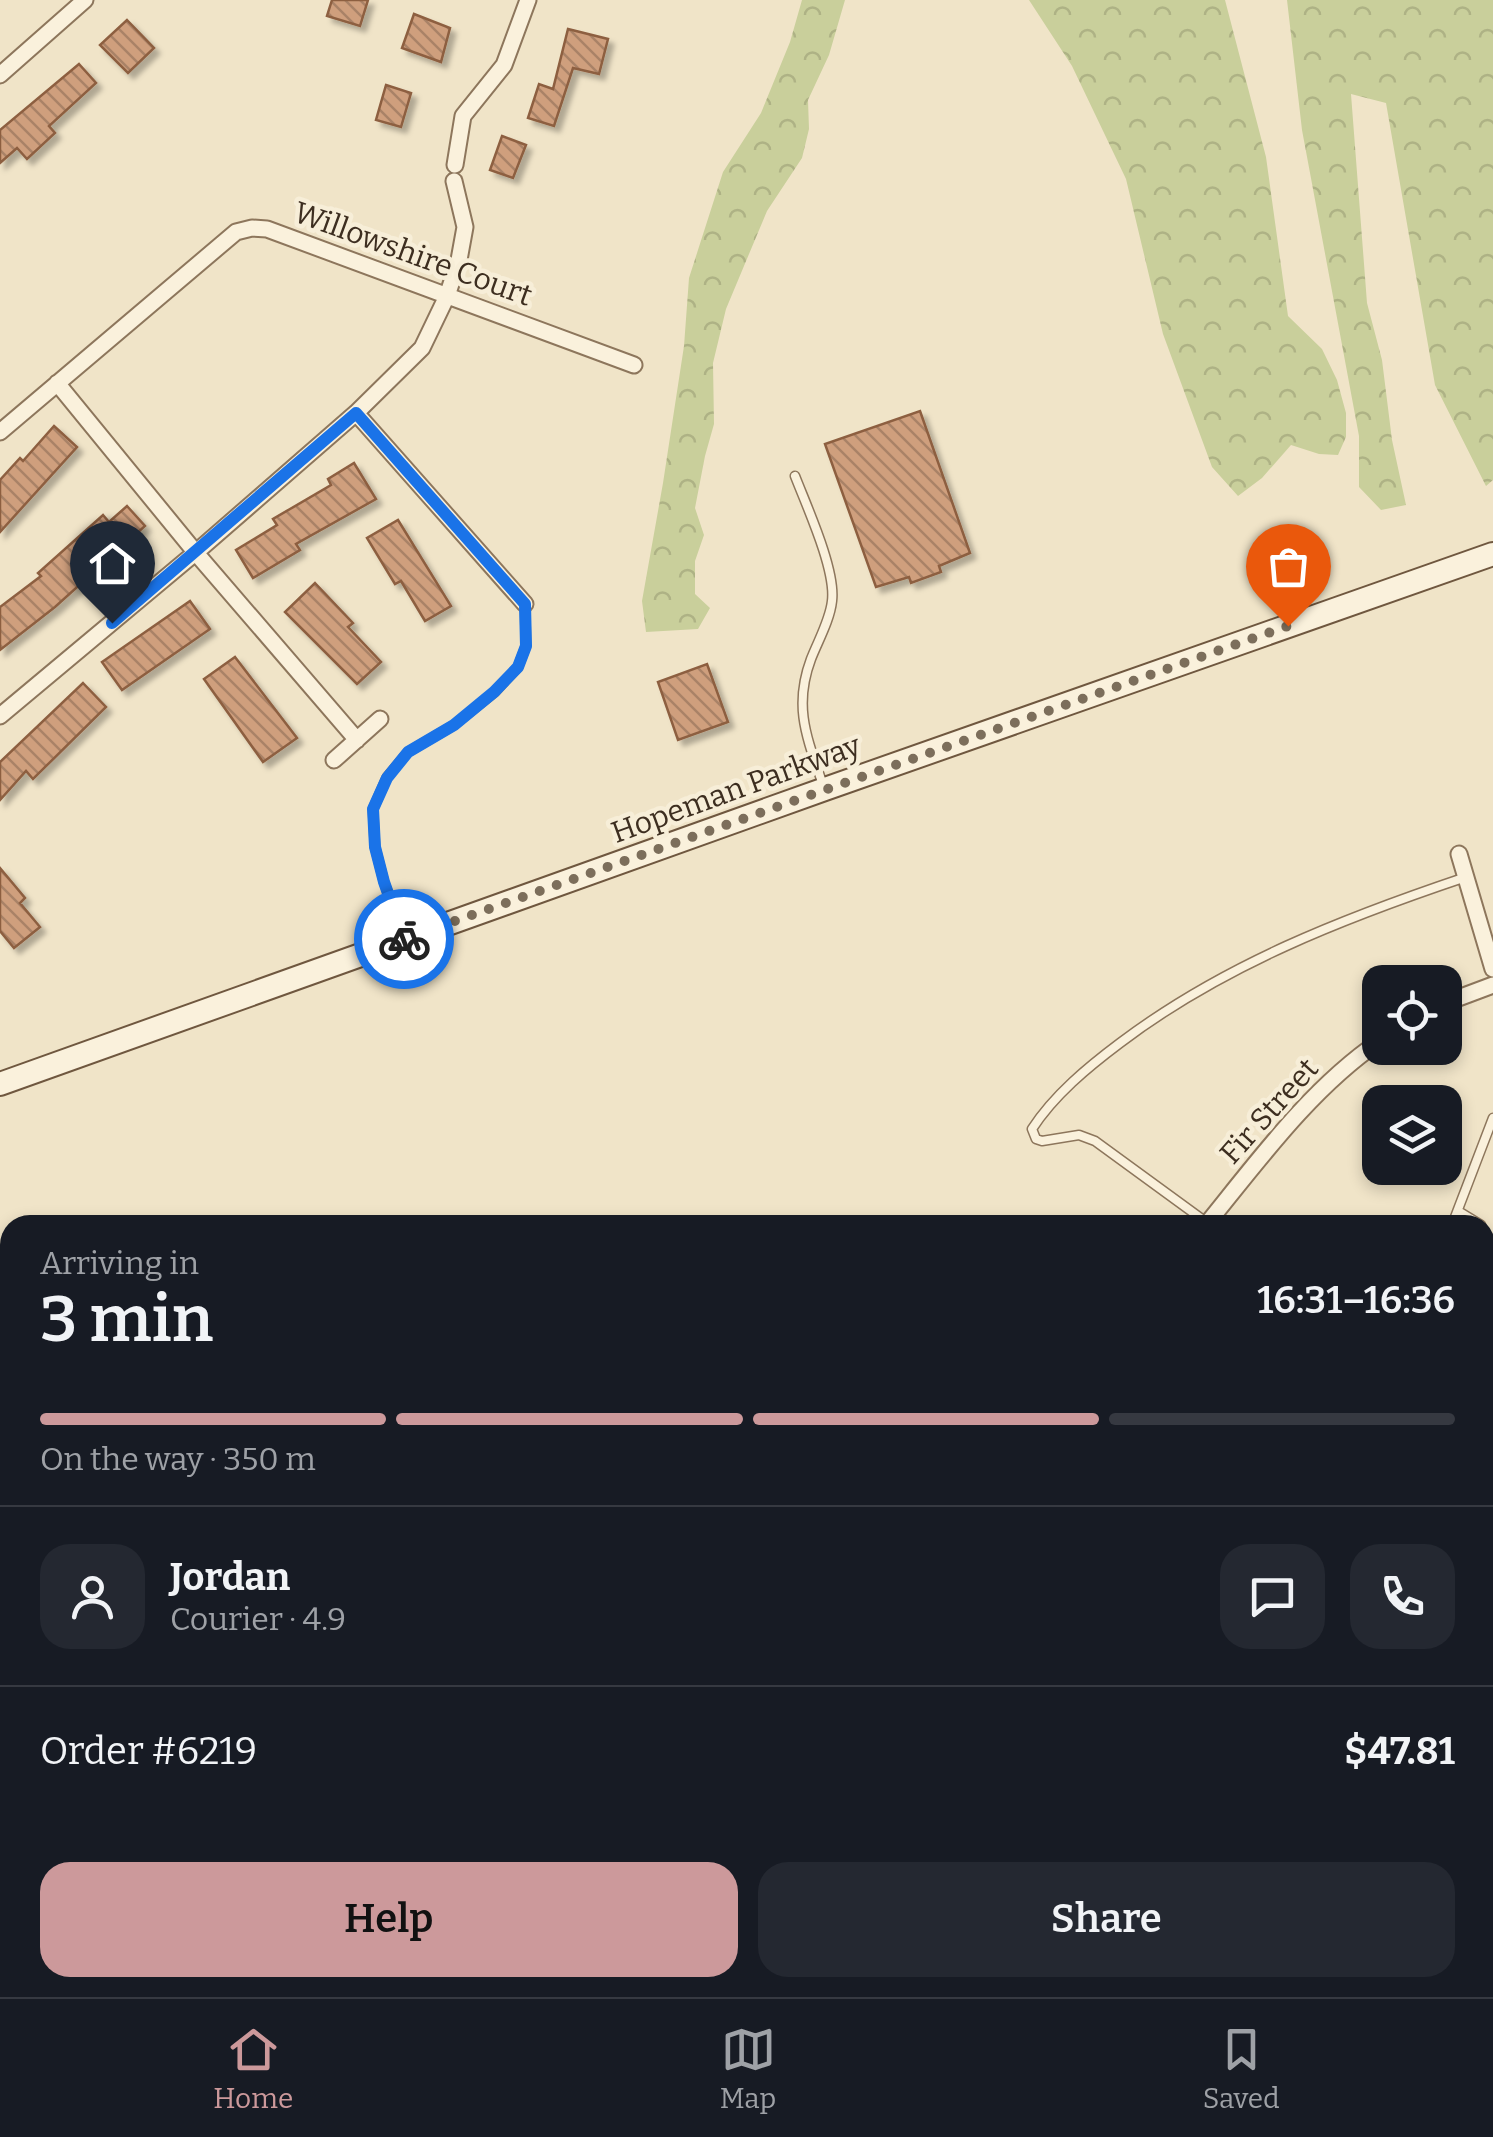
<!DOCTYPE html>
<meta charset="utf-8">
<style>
:root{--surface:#171b24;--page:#242831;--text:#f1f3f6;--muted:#9ea1a6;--line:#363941;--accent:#cc999b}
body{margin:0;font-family:Bitter,serif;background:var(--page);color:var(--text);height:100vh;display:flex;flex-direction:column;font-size:38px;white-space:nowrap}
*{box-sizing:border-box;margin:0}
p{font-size:32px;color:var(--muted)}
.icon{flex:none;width:55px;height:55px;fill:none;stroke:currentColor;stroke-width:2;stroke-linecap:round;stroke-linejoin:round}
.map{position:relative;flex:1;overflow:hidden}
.drawer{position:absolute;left:0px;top:1215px;width:1495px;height:782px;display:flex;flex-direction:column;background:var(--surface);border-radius:30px 30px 0 0;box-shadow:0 5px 15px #0003}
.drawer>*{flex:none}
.tools{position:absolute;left:1362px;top:965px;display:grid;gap:20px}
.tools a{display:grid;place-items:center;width:100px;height:100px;border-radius:20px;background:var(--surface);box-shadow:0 5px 15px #0003;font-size:50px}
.pin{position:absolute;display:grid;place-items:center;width:85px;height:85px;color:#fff;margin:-102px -42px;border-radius:50% 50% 50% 0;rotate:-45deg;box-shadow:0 0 10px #0007}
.pin .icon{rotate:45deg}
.courier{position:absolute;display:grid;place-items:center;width:100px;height:100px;margin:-50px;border:8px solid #1a73e8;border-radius:50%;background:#fff;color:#222;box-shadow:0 2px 12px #0007}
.summary em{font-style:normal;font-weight:600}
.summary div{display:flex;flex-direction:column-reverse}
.summary{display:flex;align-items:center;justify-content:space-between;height:170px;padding:0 40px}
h1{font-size:65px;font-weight:600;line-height:75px}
.bar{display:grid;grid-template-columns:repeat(4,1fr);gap:15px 10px;align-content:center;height:120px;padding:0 40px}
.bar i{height:12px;border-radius:8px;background:var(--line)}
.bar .on{background:var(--accent)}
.bar p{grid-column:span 4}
.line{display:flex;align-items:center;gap:25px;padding:0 40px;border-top:2px solid var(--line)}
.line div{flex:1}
.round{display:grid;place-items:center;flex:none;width:105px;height:105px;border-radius:30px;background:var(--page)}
.cta{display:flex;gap:20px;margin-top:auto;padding:20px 40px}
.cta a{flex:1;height:115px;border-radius:30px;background:var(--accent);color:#111;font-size:40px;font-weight:600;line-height:115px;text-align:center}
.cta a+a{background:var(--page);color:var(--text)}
.tab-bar{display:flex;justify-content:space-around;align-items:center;height:140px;border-top:2px solid var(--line);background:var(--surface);font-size:28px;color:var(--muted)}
.tab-bar a{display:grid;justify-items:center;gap:5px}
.tab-bar .on{color:var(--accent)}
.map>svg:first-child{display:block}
.forest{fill:url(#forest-crowns)}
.pitch{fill:#c9cf9b}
.building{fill:url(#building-back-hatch);stroke:#8d5f41;stroke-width:2.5;filter:url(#shadow)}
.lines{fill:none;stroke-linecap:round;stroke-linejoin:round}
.service-casing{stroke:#8d765c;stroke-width:11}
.minor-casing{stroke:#8d765c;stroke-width:19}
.secondary-casing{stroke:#6f573f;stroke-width:26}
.service{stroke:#faf1dc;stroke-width:8}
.minor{stroke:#faf1dc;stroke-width:15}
.secondary{stroke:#faf1dc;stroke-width:22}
.done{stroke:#7c6e5b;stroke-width:10;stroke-dasharray:0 18}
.route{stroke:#1a73e8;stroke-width:12}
.labels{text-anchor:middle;stroke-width:9;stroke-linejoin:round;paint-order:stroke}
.street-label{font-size:30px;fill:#3d2e20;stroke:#f7eed8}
</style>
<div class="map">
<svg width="1493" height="1997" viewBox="0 0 1493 1997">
<defs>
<pattern id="forest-crowns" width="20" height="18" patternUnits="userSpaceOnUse" patternTransform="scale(2.5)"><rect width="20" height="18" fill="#c9cf9b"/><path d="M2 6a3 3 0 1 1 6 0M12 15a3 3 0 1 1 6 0" fill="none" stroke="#aeb285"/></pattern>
<pattern id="building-back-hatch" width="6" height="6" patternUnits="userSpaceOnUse" patternTransform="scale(2.5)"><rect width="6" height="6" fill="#cf9f7d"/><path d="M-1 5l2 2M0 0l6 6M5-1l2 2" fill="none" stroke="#a98266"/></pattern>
<filter id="shadow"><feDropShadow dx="5.5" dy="5.5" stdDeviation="2.5" flood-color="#0004"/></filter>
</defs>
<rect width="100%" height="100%" fill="#f0e4c8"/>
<path class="forest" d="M802 0H845L829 55 808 100 809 129 802 158 767 211 726 309 713 363 714 424 705 456 695 508 704 535 695 561V594L710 608 698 629 646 632 642 601 663 483 684 346 689 278 723 172 761 113 790 42Z
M1029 0H1225L1266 157 1288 316 1322 349 1337 380 1346 413V437L1338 455 1319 454 1291 445 1262 478 1238 496 1212 467 1163 334 1126 179 1072 66Z
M1287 0H1493V480L1486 486 1435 385 1386 103 1351 94 1367 303 1382 360 1392 440 1406 505 1381 510 1359 487V436L1302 130Z"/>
<path class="pitch" d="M0 1368 10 1391V1486L7 1495 0 1498Z"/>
<path class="building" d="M332 0H368L360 26 327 16Z
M414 14 450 28 441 62 402 48Z
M127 20 154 48 128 73 100 45Z
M568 29 608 39 599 74 573 68 554 126 528 118 539 84 553 89Z
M79 64 96 83 49 126 55 133 27 159 17 148 0 163V130Z
M386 85 411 93 401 127 376 120Z
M502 136 526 145 513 178 490 170Z
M920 411 970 553 939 566 941 572 911 583 909 577 876 587 825 444Z
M54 426 77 447 0 532V480L20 458 23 461Z
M354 463 376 499 296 544 300 550 253 578 236 550 277 525 273 519 331 485 328 479Z
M127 506 145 526 55 607 0 650V607L41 576 38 573 103 515 109 522Z
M398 520 451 606 425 621 401 581 395 584 367 538Z
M315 583 353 623 348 627 381 662 357 684 285 612Z
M190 601 210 629 122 690 102 662Z
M235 657 297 738 263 762 204 679Z
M707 664 728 722 678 740 658 682Z
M83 683 106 707 33 779 26 771 0 800V762Z
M0 868 25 898 20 903 40 927 14 948 0 931Z"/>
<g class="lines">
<g class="service-casing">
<path id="service" d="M795 476C807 507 836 570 832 601 830 620 818 641 811 659 793 707 807 738 823 785
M403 935 384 882 375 847 373 809 387 777 408 752 454 725 495 692 518 667 526 646 525 605
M1458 1211 1481 1225
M1206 1222 1095 1141 1079 1135 1042 1141 1036 1139 1032 1129C1054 1095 1088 1067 1120 1043 1223 965 1344 918 1466 877
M1452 1225 1493 1118
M1485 1667 1493 1661
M153 1997 174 1988
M230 1997 250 1988
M872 1997 892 1988"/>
</g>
<g class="minor-casing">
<path id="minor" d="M0 75 85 0
M455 165 463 116 504 65 528 0
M57 383 196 553 357 740
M356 413 525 604
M0 432 236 232 252 228 267 229 634 365
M0 716 201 548 356 413 422 348 447 296 459 260 465 227 454 181
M334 760 380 719
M1459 854 1493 969
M1445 1003 1493 985
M1206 1225C1258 1161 1311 1088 1380 1041
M1485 1526 1493 1525
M1485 1813 1493 1796
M1485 1860 1493 1878
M848 1988 853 1997
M551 1997 571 1988"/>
</g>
<g class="secondary-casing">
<path id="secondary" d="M0 1084 825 789 1493 554"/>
</g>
<use href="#service" class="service"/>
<use href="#minor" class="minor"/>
<use href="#secondary" class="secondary"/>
</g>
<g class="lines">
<path class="done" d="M404 939 1288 626"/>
<path class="route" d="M112 623 356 413 525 604 526 646 518 667 494 692 454 725 408 752 387 778 373 809 375 847 384 882 404 939"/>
</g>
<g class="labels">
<g class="street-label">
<text transform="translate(413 254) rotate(20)" y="10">Willowshire Court</text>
<text transform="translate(736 789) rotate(-20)" y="10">Hopeman Parkway</text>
<text transform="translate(1269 1111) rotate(-48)" y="10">Fir Street</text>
</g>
</g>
</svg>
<div class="tools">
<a><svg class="icon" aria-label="locate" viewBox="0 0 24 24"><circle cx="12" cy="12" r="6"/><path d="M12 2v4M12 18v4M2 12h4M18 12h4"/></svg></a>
<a><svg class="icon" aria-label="layers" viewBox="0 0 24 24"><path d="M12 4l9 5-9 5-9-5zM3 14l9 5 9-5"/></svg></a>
</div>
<div class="pin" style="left:1288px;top:626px;background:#ea580c"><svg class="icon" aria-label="bag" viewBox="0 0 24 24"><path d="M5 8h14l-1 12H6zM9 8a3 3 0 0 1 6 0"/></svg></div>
<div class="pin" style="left:112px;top:623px;background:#1f2937"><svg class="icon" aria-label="home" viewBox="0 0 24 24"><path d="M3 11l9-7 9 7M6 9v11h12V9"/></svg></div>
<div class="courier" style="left:404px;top:939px"><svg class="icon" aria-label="bike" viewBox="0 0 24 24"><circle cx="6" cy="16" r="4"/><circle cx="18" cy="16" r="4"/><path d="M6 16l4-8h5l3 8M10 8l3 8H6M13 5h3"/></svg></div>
<section class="drawer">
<div class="summary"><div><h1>3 min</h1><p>Arriving in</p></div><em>16:31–16:36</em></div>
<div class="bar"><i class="on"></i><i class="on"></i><i class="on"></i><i></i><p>On the way · 350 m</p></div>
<div class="line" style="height:180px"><a class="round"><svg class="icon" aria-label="person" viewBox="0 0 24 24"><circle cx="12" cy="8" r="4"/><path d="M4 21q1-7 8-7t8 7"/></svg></a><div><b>Jordan</b><p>Courier · 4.9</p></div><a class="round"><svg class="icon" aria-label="chat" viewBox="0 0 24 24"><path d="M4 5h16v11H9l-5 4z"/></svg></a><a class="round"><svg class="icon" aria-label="phone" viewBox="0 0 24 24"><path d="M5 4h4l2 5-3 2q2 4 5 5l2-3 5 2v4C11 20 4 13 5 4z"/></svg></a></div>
<div class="line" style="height:130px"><div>Order #6219</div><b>$47.81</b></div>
<div class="cta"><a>Help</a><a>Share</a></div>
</section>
</div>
<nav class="tab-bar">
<a class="on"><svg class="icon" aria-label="home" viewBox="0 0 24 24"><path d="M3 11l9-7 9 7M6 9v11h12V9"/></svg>Home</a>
<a><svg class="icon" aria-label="map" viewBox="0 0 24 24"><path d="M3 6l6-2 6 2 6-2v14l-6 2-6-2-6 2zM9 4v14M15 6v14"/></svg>Map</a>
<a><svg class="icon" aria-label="saved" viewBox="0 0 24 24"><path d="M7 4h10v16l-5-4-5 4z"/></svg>Saved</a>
</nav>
